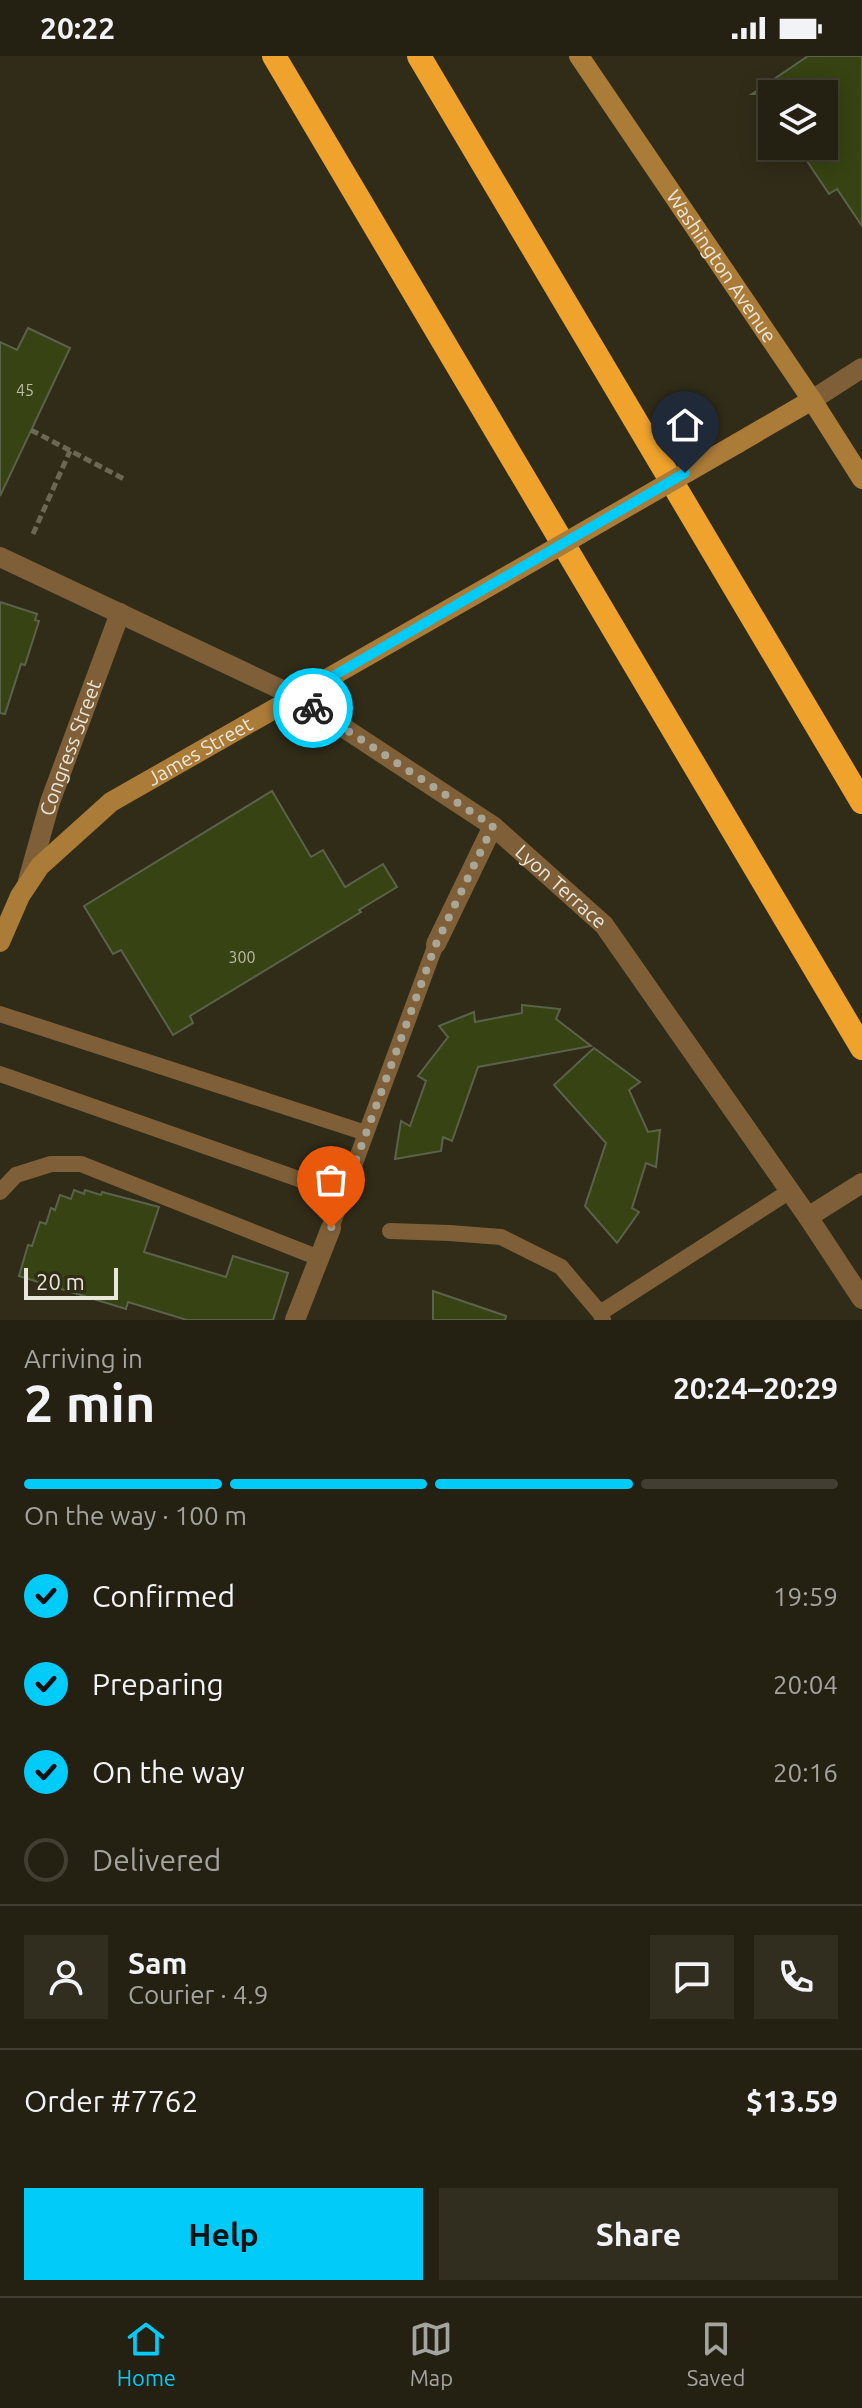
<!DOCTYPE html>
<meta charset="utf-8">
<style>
:root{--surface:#252112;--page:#312e20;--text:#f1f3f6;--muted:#a3a39f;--line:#423e32;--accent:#00cbf9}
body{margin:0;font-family:Ubuntu,sans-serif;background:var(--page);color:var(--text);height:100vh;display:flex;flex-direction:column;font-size:30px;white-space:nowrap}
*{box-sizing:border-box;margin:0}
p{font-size:26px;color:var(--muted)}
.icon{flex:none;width:44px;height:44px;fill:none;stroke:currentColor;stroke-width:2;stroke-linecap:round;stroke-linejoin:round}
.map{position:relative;height:1264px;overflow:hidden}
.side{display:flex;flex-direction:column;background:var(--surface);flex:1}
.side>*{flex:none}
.tools{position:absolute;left:758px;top:24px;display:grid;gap:16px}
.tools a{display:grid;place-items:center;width:80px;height:80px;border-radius:0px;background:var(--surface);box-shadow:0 4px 20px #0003,0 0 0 2px var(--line);font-size:40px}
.scale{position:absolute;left:24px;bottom:20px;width:94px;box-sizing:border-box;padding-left:8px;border:4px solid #e9e7da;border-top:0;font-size:22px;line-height:28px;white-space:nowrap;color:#e9e7da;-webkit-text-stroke:6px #312c18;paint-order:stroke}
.pin{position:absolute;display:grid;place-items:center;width:68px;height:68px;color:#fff;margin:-82px -34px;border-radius:50% 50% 50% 0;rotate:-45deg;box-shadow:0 0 8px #0007}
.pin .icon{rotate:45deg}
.courier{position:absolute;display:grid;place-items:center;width:80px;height:80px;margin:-40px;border:6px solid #00cbf9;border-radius:50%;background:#fff;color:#222;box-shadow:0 2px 10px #0007}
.summary em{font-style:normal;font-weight:700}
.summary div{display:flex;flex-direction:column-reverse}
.summary{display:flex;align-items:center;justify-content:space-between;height:136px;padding:0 24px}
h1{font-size:52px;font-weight:700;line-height:60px}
.bar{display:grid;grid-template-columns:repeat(4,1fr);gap:12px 8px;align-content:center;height:96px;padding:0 24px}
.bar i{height:10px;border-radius:6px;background:var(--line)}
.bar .active{background:var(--accent)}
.bar p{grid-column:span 4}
.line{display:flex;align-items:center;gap:20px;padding:0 24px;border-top:2px solid var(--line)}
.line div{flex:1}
.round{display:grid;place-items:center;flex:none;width:84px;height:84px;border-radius:0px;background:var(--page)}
ol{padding:0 24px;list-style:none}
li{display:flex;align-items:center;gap:24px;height:88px}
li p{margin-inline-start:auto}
li .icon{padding:8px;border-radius:50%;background:var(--accent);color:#111;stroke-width:4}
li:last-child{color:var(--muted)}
li i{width:44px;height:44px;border:4px solid var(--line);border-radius:50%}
.action{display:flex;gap:16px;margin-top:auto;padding:16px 24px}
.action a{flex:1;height:92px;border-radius:0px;background:var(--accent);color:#111;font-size:32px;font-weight:700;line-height:92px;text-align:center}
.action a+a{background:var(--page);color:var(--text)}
.status{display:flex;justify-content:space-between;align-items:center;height:56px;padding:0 40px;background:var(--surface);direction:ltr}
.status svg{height:22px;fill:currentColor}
.dock{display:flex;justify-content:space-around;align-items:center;height:112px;border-top:2px solid var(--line);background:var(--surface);font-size:22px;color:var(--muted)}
.dock a{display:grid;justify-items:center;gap:4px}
.dock .active{color:var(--accent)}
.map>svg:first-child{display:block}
.building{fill:#374312;stroke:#5b624c;stroke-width:2}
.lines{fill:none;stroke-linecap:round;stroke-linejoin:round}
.path{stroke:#6b6755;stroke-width:5;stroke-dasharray:8 4;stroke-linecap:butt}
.lane{stroke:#7e5f38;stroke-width:16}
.street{stroke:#7e5f38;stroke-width:20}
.secondary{stroke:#ab7b38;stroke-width:20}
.highway{stroke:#efa32d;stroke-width:24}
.secondary-bridge{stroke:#ab7b38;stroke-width:20}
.done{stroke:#a9a696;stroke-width:8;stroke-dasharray:0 14.4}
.route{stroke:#00cbf9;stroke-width:10}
.labels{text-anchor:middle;stroke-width:7;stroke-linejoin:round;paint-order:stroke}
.number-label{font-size:16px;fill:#bcbea8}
.street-label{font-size:20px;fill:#e9e7da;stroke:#312c18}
</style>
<div class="status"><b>20:22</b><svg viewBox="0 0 49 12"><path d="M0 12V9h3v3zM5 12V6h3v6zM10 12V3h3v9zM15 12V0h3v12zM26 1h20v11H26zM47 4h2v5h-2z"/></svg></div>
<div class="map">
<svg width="862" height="1264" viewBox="0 0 862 1264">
<rect width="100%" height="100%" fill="#312c18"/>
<path class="building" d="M808 0H862V170L837 133 829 138 797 90H824V38H752Z
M28 272 70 292 0 440V286L17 294Z
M0 546 37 558 35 564 39 565 25 609 21 608 5 658 0 657Z
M272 735 311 801 323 794 345 831 383 808 397 831 359 854 361 856 190 960 193 967 173 979 121 894 113 898 84 850Z
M522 949 560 953 556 963 591 990 478 1011 452 1085 443 1081 441 1095 395 1103 401 1065 410 1070 426 1025 418 1020 448 981 439 970 474 956 475 966 522 957Z
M594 992 640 1026 629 1034 648 1076 660 1074 656 1111 646 1107 632 1152 639 1156 617 1187 585 1150 606 1087 554 1029Z
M74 1134 84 1138 85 1134 101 1139 102 1136 159 1151 144 1196 226 1221 233 1200 288 1217 273 1264H187L128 1246 126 1253 19 1220 28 1189 32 1190 40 1166 46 1168 51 1152 55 1154 60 1139 71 1143Z
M433 1235 506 1260 505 1264H433Z"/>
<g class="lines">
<path class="path" d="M31 374 124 423
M33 478 70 395"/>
<path class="lane" d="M0 958 366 1077
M0 1018 344 1139
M0 1136 16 1119 51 1108H81L319 1202
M331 1172 436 888
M390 1175 449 1177 501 1181 561 1211 600 1257
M603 1264 600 1257 790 1135"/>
<g class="street">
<path d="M812 344 862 312"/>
<path id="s1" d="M0 501 297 641 493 770 604 869 808 1161 862 1243"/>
<path id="s2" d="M28 825 50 746 120 557"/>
<path d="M436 888 493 770"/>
<path d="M808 1161 862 1127"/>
<path d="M295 1264 331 1172"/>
</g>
<g class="secondary">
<path id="s3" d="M579 0 812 344 862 423"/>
<path d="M738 387 812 344"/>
<path id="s4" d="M0 886 20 840 40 810 111 746 502 523"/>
</g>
<path class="highway" d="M274 0 862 992
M419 0 862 746"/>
<path class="secondary-bridge" d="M502 523 738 387"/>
</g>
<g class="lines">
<path class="done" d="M313 652 493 770 436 888 331 1172"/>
<path class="route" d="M313 652 297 641 685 417"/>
</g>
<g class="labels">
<g class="number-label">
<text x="25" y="340">45</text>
<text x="242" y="907">300</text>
</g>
<g class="street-label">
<text dy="7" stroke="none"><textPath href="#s3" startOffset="254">Washington Avenue</textPath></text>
<text dy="7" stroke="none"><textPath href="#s2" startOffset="140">Congress Street</textPath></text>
<text dy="7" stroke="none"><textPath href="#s4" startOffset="284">James Street</textPath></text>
<text dy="7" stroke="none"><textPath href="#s1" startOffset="654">Lyon Terrace</textPath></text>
</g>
</g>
</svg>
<div class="tools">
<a><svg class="icon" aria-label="layers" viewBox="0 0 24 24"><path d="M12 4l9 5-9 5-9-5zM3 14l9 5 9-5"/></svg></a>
</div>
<div class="scale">20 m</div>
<div class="pin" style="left:331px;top:1172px;background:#ea580c"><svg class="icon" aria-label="bag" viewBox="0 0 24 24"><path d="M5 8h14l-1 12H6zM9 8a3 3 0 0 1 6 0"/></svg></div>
<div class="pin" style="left:685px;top:417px;background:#1f2937"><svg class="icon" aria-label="home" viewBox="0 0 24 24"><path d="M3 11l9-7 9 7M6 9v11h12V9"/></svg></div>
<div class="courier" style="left:313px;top:652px"><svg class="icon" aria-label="bike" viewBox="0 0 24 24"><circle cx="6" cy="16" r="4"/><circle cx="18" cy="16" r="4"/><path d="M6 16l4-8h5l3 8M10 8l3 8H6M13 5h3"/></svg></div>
</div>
<section class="side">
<div class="summary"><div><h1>2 min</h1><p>Arriving in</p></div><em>20:24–20:29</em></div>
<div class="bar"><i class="active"></i><i class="active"></i><i class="active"></i><i></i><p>On the way · 100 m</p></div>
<ol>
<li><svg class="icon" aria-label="check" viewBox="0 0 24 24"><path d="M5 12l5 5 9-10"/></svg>Confirmed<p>19:59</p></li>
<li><svg class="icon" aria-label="check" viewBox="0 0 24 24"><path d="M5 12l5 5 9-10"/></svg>Preparing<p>20:04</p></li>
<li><svg class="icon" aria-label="check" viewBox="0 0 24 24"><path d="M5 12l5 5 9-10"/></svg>On the way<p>20:16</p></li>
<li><i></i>Delivered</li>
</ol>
<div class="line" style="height:144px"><a class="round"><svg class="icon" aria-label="person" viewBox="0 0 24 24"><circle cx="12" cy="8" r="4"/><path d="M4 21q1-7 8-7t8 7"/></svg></a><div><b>Sam</b><p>Courier · 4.9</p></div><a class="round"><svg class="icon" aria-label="chat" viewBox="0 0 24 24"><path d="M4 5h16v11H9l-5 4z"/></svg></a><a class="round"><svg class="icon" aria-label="phone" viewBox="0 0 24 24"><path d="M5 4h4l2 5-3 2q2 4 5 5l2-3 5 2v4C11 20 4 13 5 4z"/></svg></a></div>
<div class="line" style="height:104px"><div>Order #7762</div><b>$13.59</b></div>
<div class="action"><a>Help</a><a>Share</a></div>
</section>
<nav class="dock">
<a class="active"><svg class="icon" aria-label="home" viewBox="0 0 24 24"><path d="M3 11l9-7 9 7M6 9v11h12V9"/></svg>Home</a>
<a><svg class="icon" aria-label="map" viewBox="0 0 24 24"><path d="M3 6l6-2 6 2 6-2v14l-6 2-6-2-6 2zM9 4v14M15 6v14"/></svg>Map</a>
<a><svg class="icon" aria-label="saved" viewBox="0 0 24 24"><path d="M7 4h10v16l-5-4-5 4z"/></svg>Saved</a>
</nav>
